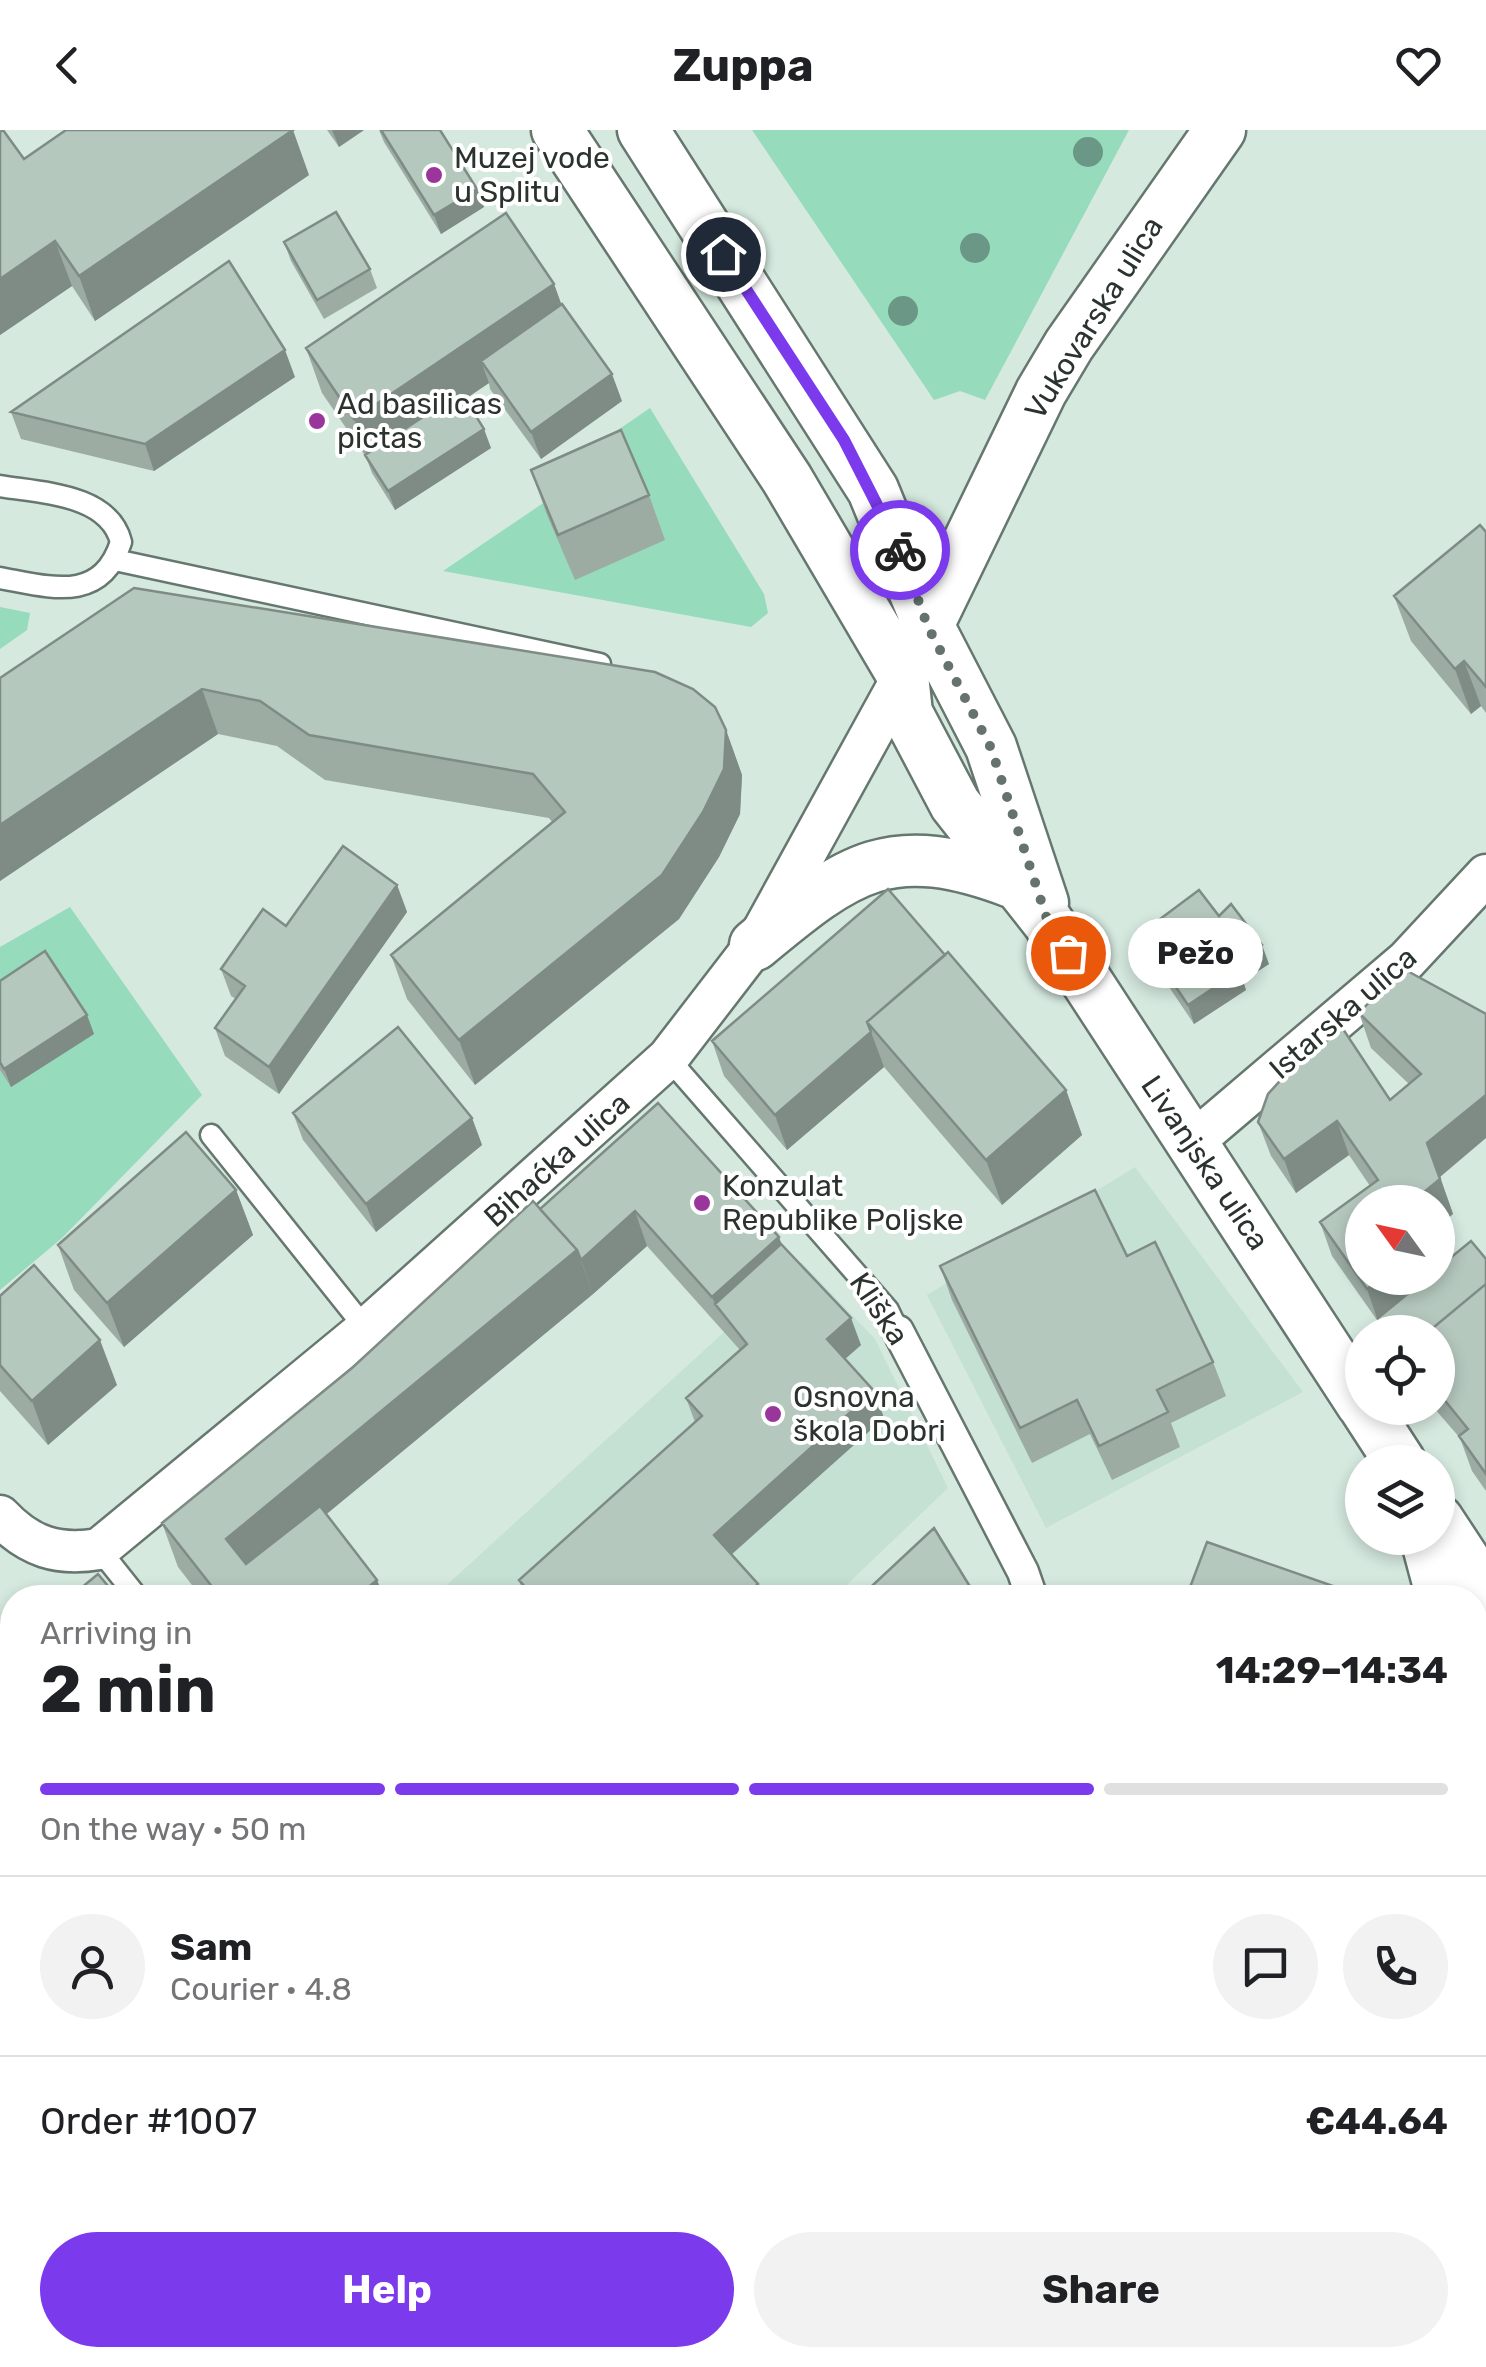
<!DOCTYPE html>
<meta charset="utf-8">
<style>
:root{--surface:#fff;--page:#f2f2f2;--text:#202124;--muted:#757577;--line:#e0e0e0;--accent:#7c3aed}
body{margin:0;font-family:Rubik,sans-serif;background:var(--page);color:var(--text);height:100vh;display:flex;flex-direction:column;font-size:38px;white-space:nowrap}
*{box-sizing:border-box;margin:0}
p{font-size:32px;color:var(--muted)}
.icon{flex:none;width:55px;height:55px;fill:none;stroke:currentColor;stroke-width:2;stroke-linecap:round;stroke-linejoin:round}
.map{position:relative;flex:1;overflow:hidden}
.drawer{position:absolute;left:0px;top:1455px;width:1488px;height:782px;display:flex;flex-direction:column;background:var(--surface);border-radius:40px 40px 0 0;box-shadow:0 5px 15px #0003}
.drawer>*{flex:none}
.needle{width:65px;rotate:303deg}
.buttons{position:absolute;left:1345px;top:1055px;display:grid;gap:20px}
.buttons a{display:grid;place-items:center;width:110px;height:110px;border-radius:50%;background:var(--surface);box-shadow:0 5px 15px #0003;font-size:50px}
.pin{position:absolute;display:grid;place-items:center;width:85px;height:85px;color:#fff;margin:-42px;border:5px solid #fff;border-radius:50%;box-shadow:0 2px 10px #0007}
.courier{position:absolute;display:grid;place-items:center;width:100px;height:100px;margin:-50px;border:8px solid #7c3aed;border-radius:50%;background:#fff;color:#222;box-shadow:0 2px 12px #0007}
.bubble{position:absolute;height:70px;border-radius:35px;background:var(--surface);box-shadow:0 5px 15px #0003;font-size:32px;font-weight:700;line-height:70px;text-align:center}
.summary em{font-style:normal;font-weight:700}
.summary div{display:flex;flex-direction:column-reverse}
.summary{display:flex;align-items:center;justify-content:space-between;height:170px;padding:0 40px}
h1{font-size:65px;font-weight:700;line-height:75px}
.bar{display:grid;grid-template-columns:repeat(4,1fr);gap:15px 10px;align-content:center;height:120px;padding:0 40px}
.bar i{height:12px;border-radius:8px;background:var(--line)}
.bar .selected{background:var(--accent)}
.bar p{grid-column:span 4}
.line{display:flex;align-items:center;gap:25px;padding:0 40px;border-top:2px solid var(--line)}
.line div{flex:1}
.round{display:grid;place-items:center;flex:none;width:105px;height:105px;border-radius:52px;background:var(--page)}
.cta{display:flex;gap:20px;margin-top:auto;padding:20px 40px}
.cta a{flex:1;height:115px;border-radius:60px;background:var(--accent);color:#fff;font-size:40px;font-weight:700;line-height:115px;text-align:center}
.cta a+a{background:var(--page);color:var(--text)}
header{display:flex;justify-content:space-between;align-items:center;height:130px;padding:0 40px;background:var(--surface);font-size:45px;font-weight:700}
.map>svg:first-child{display:block}
.built{fill:#c5e1d3}
.green{fill:#96dbbb}
.lines{fill:none;stroke-linecap:round;stroke-linejoin:round}
.service-casing{stroke:#65776e;stroke-width:25}
.pedestrian-casing{stroke:#65776e;stroke-width:35}
.minor-casing{stroke:#65776e;stroke-width:45}
.tertiary-casing{stroke:#65776e;stroke-width:55}
.service{stroke:#fff;stroke-width:20}
.pedestrian{stroke:#fff;stroke-width:30}
.minor{stroke:#fff;stroke-width:40}
.tertiary{stroke:#fff;stroke-width:50}
.tree{fill:#6b9786}
.wall{fill:#9caca3}
.shaded-wall{fill:#7f8c85}
.building{fill:#b5c8be;stroke:#7f8c85;stroke-width:2.5}
.done{stroke:#66736d;stroke-width:10;stroke-dasharray:0 18}
.route{stroke:#7c3aed;stroke-width:12}
.poi-dot{fill:#9a369b;stroke:#fff;stroke-width:4}
.labels{text-anchor:middle;stroke-width:8;stroke-linejoin:round;paint-order:stroke}
.poi-label{font-size:30px;fill:#2b332f;stroke:#fff;text-anchor:start}
.street-label{font-size:30px;fill:#2b332f;stroke:#fff}
</style>
<header><svg class="icon" aria-label="back" viewBox="0 0 24 24"><path d="M15 5l-7 7 7 7"/></svg>Zuppa<svg class="icon" aria-label="heart" viewBox="0 0 24 24"><path d="M12 20l-8-8c-3-5 5-10 8-4 3-6 11-1 8 4z"/></svg></header>
<div class="map">
<svg width="1486" height="2237" viewBox="0 0 1486 2237">
<rect width="100%" height="100%" fill="#d5e9df"/>
<path class="built" d="M1135 1037 1303 1262 1046 1398 927 1165Z
M801 1132 875 1209 948 1358 834 1467 443 1468 439 1462Z"/>
<path class="green" d="M752 0H1129L985 270 960 261 934 270Z
M650 278 764 464 768 483 751 497 443 441 564 359 555 343Z
M0 477 30 483 27 500 0 519Z
M70 777 202 965 62 1108 0 1160V817Z
M1475 1477 1486 1497V1588L1475 1522Z
M12 1665V1713L0 1724V1675Z
M1486 1977V2237H1432L1433 2225H1475V1983Z
M1175 2225H1359L1357 2237H1175Z"/>
<g class="lines">
<g class="service-casing">
<path id="service" d="M0 356C42 363 109 364 121 412 101 474 50 457 0 448
M115 430 600 534
M668 928 888 1180 898 1201
M211 1005 366 1199
M99 1419 138 1468
M335 2237 353 2225"/>
</g>
<g class="pedestrian-casing">
<path id="pedestrian" d="M898 1201 1023 1442 1032 1468
M745 2225 758 2237"/>
</g>
<g class="minor-casing">
<path id="minor" d="M1193 1012 1406 831 1486 745
M0 1386C29 1417 58 1426 99 1419L366 1199 668 928 755 815 903 546
M1475 1861 1486 1847
M1147 2237 1148 2225
M1405 2237 1407 2225"/>
</g>
<g class="tertiary-casing">
<path id="tertiary" d="M557 0 787 349 903 546 907 583 955 674 1048 792 1362 1274
M643 0 873 360 929 497 991 617 1043 773
M918 516 1041 262 1069 215 1220 0
M755 815C850 736 890 706 1014 753
M1365 1278 1400 1332
M1438 1390 1486 1463
M1426 1408 1442 1468
M1475 1784 1486 1805"/>
</g>
<use href="#service" class="service"/>
<use href="#pedestrian" class="pedestrian"/>
<use href="#minor" class="minor"/>
<use href="#tertiary" class="tertiary"/>
</g>
<g class="tree">
<circle cx="1088" cy="22" r="15"/>
<circle cx="975" cy="118" r="15"/>
<circle cx="903" cy="181" r="15"/>
</g>
<path class="wall" d="M327 0H364L339 17Z
M379 0 477 59 484 77 441 104 384 12Z
M0 2 24 29 309 45 95 191 72 156 0 205Z
M284 112 370 139 377 158 324 189 291 131Z
M554 154 561 174 622 271 541 329 490 259 489 253 465 269 491 318 395 380 372 343 366 327 322 263 306 218Z
M295 247 154 341 21 309 11 282Z
M531 340 649 365 665 410 575 450 547 385Z
M1486 402V583L1481 576 1471 584 1411 511 1394 466Z
M134 458 726 600 742 645 740 684 719 727 679 789 475 955 407 869 391 825 553 693 549 688 325 650 277 616 218 604 0 751V548Z
M397 755 407 782 279 964 225 926 215 898 236 869 231 866 221 839 286 796Z
M1219 786 1269 834 1243 851 1246 860 1194 894 1146 823 1140 804Z
M945 825 1066 960 1082 1005 1002 1075 884 937 787 1020 724 946 712 911Z
M1402 838 1440 1047 1453 1084 1438 1096V1072L1362 1148H1438L1486 1129V1361L1472 1341 1460 1308 1434 1278H1438V1202H1383L1379 1193 1332 1126 1320 1092 1370 1056 1349 1025 1296 1063 1271 1026 1258 992 1390 970 1409 954 1371 918 1359 883Z
M0 851 87 885 94 904 11 957 0 940Z
M658 973 779 1107 781 1114 861 1215 845 1229 874 1261 884 1288 731 1425 758 1454 762 1468H525L519 1450 695 1292 686 1268 740 1220 647 1116 593 1164 326 1384 377 1450 384 1468H202L178 1437 162 1393 352 1238 540 1079Z
M293 983 472 988 482 1015 376 1102 303 1010Z
M236 1060 253 1105 124 1217 74 1160 58 1115Z
M1127 1126 1213 1232 1226 1266 1171 1293 1180 1317 1112 1350 1090 1304 1032 1333 952 1170 940 1136Z
M0 1166 117 1255 48 1315 0 1261Z
M486 2225H705L715 2237H495Z
M808 2225H908L917 2237H814Z
M962 2225H1064L1075 2237H972Z"/>
<path class="shaded-wall" d="M293 0 309 45 95 191 79 146Z
M332 0H364L339 17Z
M477 59 484 77 441 104 434 85Z
M55 111 72 156 0 205V149Z
M554 154 570 198 481 231 489 253 370 333 354 289Z
M285 220 295 247 154 341 145 314Z
M612 244 622 271 541 329 531 302Z
M484 299 491 318 395 380 388 361Z
M1464 531 1481 576 1471 584 1455 539Z
M202 559 218 604 0 751V695Z
M726 600 742 645 740 684 719 727 679 789 475 955 459 910Z
M397 755 407 782 279 964 269 937Z
M1262 815 1269 834 1243 851 1246 860 1194 894 1188 875 1233 834Z
M87 885 94 904 11 957 4 939Z
M871 902 884 937 787 1020 775 985Z
M1066 960 1082 1005 1002 1075 986 1030Z
M1486 964V1008L1440 1047 1453 1084 1438 1096V1072H1412L1427 1013Z
M472 988 482 1015 376 1102 366 1074Z
M1337 991 1349 1025 1296 1063 1284 1029Z
M236 1060 253 1105 124 1217 107 1173Z
M635 1081 647 1116 593 1164 581 1130Z
M779 1107 791 1141 715 1174 712 1167Z
M577 1120 593 1164 242 1454 226 1409Z
M1382 1148H1429L1431 1154 1379 1194 1367 1159Z
M851 1188 861 1215 837 1236 827 1209Z
M100 1210 117 1255 48 1315 32 1271Z
M874 1261 884 1288 723 1432 714 1405Z
M377 1450 384 1468H355Z
M758 1454 762 1468H743Z
M12 1620V1665L0 1675V1630Z
M12 2031V2043L0 2051V2039Z
M12 2216V2225H33L16 2237H0V2225Z
M774 2225H785L777 2232Z"/>
<path class="building" d="M3 0 24 29 66 0H293L79 146 55 111 0 149V2Z
M381 0H440L477 59 434 85Z
M336 82 370 139 317 170 284 112Z
M506 83 554 154 354 289 306 218Z
M229 131 285 220 145 314 11 282Z
M562 174 612 244 531 302 481 231Z
M461 262 484 299 388 361 365 325Z
M621 300 649 365 558 405 531 340Z
M1480 395 1486 402V557L1464 531 1455 539 1394 466Z
M134 458 655 542 693 559 715 577 726 600 724 639 703 682 662 745 459 910 391 825 565 682 533 644 309 605 260 571 202 559 0 695V548Z
M343 716 397 755 269 937 215 898 245 856 221 839 263 779 286 796Z
M888 759 945 825 867 892 871 902 775 985 712 911Z
M1199 760 1219 786 1231 774 1262 815 1233 834 1239 841 1188 875 1140 804Z
M45 821 87 885 4 939 0 932V851Z
M948 822 1066 960 986 1030 867 892Z
M1402 838 1486 884V965L1427 1013 1440 1049 1412 1072H1362V1148H1382L1367 1159 1320 1092 1378 1050 1337 991 1284 1029 1258 992 1268 964 1297 932 1343 899 1390 970 1421 944 1359 883Z
M398 897 472 988 366 1074 293 983Z
M658 973 779 1107 712 1167 635 1081 581 1130 577 1120 540 1079Z
M186 1002 236 1060 107 1173 58 1115Z
M1095 1060 1127 1126 1155 1112 1213 1232 1157 1260 1168 1282 1099 1316 1077 1270 1020 1298 940 1136Z
M533 1071 577 1120 226 1409 246 1434 320 1376 377 1450 355 1468H221L162 1393 352 1238Z
M1471 1111 1486 1129V1154L1428 1202H1385L1378 1188 1427 1148H1438V1138Z
M781 1114 851 1188 827 1209 874 1261 714 1405 758 1454 743 1468H535L519 1450 702 1286 686 1268 747 1214 715 1174Z
M34 1135 100 1210 32 1271 0 1235V1166Z
M1486 1154V1344L1459 1306 1468 1299 1438 1262V1202H1428Z
M934 1398 977 1468H859Z
M1207 1412 1353 1463 1351 1468H1186Z
M98 1444 118 1468H69Z
M12 1515V1620L0 1630V1525Z
M12 1956V2002L0 1984V1964Z
M0 1988 12 2006V2031L0 2039Z
M12 2122V2216L0 2225V2131Z
M132 2225H226L230 2237H116Z
M497 2225H705L715 2237H507Z
M812 2225H834L830 2228 833 2237H821Z
M834 2225H908L917 2237H836L830 2228Z
M971 2225H1023L1033 2237H981Z
M1026 2225H1064L1075 2237H1037Z"/>
<g class="lines">
<path class="done" d="M900 420 928 497 991 618 1048 792 1068 823"/>
<path class="route" d="M723 124 844 310 900 420"/>
</g>
<g class="poi-dot">
<circle cx="434" cy="45" r="10"/>
<circle cx="317" cy="291" r="10"/>
<circle cx="702" cy="1073" r="10"/>
<circle cx="773" cy="1284" r="10"/>
</g>
<g class="labels">
<g class="poi-label">
<text x="454" y="38">Muzej vode<tspan x="454" dy="34">u Splitu</tspan></text>
<text x="337" y="284">Ad basilicas<tspan x="337" dy="34">pictas</tspan></text>
<text x="722" y="1066">Konzulat<tspan x="722" dy="34">Republike Poljske</tspan></text>
<text x="793" y="1277">Osnovna<tspan x="793" dy="34">škola Dobri</tspan></text>
</g>
<g class="street-label">
<text transform="translate(1094 188) rotate(-58)" y="10">Vukovarska ulica</text>
<text transform="translate(1343 883) rotate(-41)" y="10">Istarska ulica</text>
<text transform="translate(557 1030) rotate(-42)" y="10">Bihaćka ulica</text>
<text transform="translate(1205 1033) rotate(56)" y="10">Livanjska ulica</text>
<text transform="translate(879 1179) rotate(56)" y="10">Kliška</text>
</g>
</g>
</svg>
<div class="buttons">
<a><svg class="needle" viewBox="-14 -14 28 28"><path d="M0-13l5 13h-10z" fill="#e53935"/><path d="M0 13l5-13h-10z" fill="#757577"/></svg></a>
<a><svg class="icon" aria-label="locate" viewBox="0 0 24 24"><circle cx="12" cy="12" r="6"/><path d="M12 2v4M12 18v4M2 12h4M18 12h4"/></svg></a>
<a><svg class="icon" aria-label="layers" viewBox="0 0 24 24"><path d="M12 4l9 5-9 5-9-5zM3 14l9 5 9-5"/></svg></a>
</div>
<div class="pin" style="left:1068px;top:823px;background:#ea580c"><svg class="icon" aria-label="bag" viewBox="0 0 24 24"><path d="M5 8h14l-1 12H6zM9 8a3 3 0 0 1 6 0"/></svg></div>
<div class="pin" style="left:723px;top:124px;background:#1f2937"><svg class="icon" aria-label="home" viewBox="0 0 24 24"><path d="M3 11l9-7 9 7M6 9v11h12V9"/></svg></div>
<div class="courier" style="left:900px;top:420px"><svg class="icon" aria-label="bike" viewBox="0 0 24 24"><circle cx="6" cy="16" r="4"/><circle cx="18" cy="16" r="4"/><path d="M6 16l4-8h5l3 8M10 8l3 8H6M13 5h3"/></svg></div>
<div class="bubble" style="left:1128px;top:788px;width:135px">Pežo</div>
<section class="drawer">
<div class="summary"><div><h1>2 min</h1><p>Arriving in</p></div><em>14:29–14:34</em></div>
<div class="bar"><i class="selected"></i><i class="selected"></i><i class="selected"></i><i></i><p>On the way · 50 m</p></div>
<div class="line" style="height:180px"><a class="round"><svg class="icon" aria-label="person" viewBox="0 0 24 24"><circle cx="12" cy="8" r="4"/><path d="M4 21q1-7 8-7t8 7"/></svg></a><div><b>Sam</b><p>Courier · 4.8</p></div><a class="round"><svg class="icon" aria-label="chat" viewBox="0 0 24 24"><path d="M4 5h16v11H9l-5 4z"/></svg></a><a class="round"><svg class="icon" aria-label="phone" viewBox="0 0 24 24"><path d="M5 4h4l2 5-3 2q2 4 5 5l2-3 5 2v4C11 20 4 13 5 4z"/></svg></a></div>
<div class="line" style="height:130px"><div>Order #1007</div><b>€44.64</b></div>
<div class="cta"><a>Help</a><a>Share</a></div>
</section>
</div>
